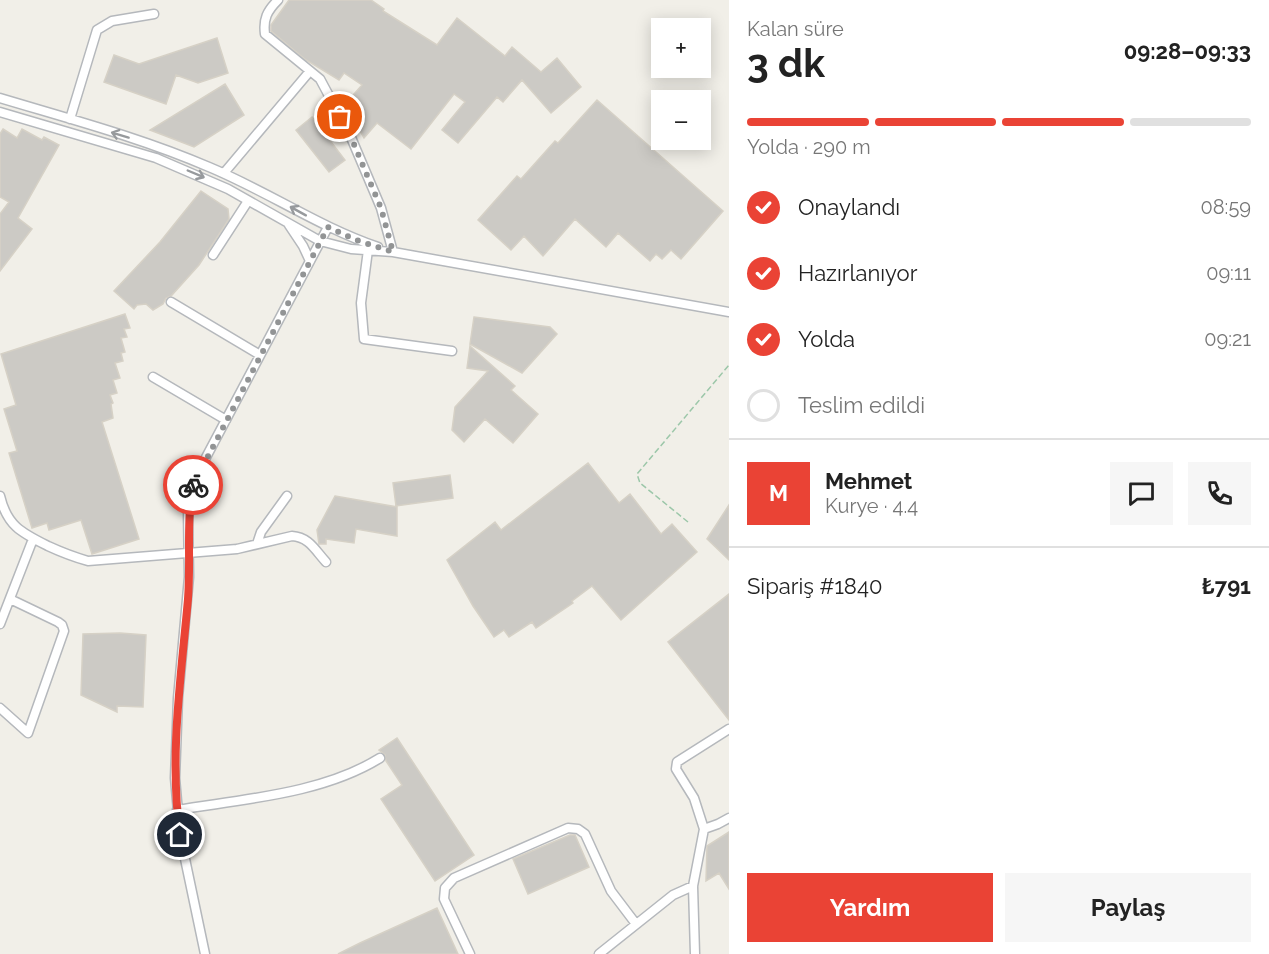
<!DOCTYPE html>
<html lang="tr">
<meta charset="utf-8">
<style>
:root{--surface:#fff;--page:#f6f6f6;--text:#222;--muted:#767676;--line:#e0e0e0;--accent:#ea4335}
body{margin:0;font-family:Raleway,sans-serif;background:var(--page);color:var(--text);height:100vh;display:flex;flex-direction:column;font-size:22px;white-space:nowrap}
*{box-sizing:border-box;margin:0}
p{font-size:20px;color:var(--muted)}
.icon{flex:none;width:33px;height:33px;fill:none;stroke:currentColor;stroke-width:2;stroke-linecap:round;stroke-linejoin:round}
.map{position:relative;flex:1;overflow:hidden}
.panel{display:flex;flex-direction:column;background:var(--surface);width:540px}
.panel>*{flex:none}
.buttons{position:absolute;left:651px;top:18px;display:grid;gap:12px}
.buttons a{display:grid;place-items:center;width:60px;height:60px;border-radius:0px;background:var(--surface);box-shadow:0 3px 15px #0003;font-size:30px}
.pin{position:absolute;display:grid;place-items:center;width:51px;height:51px;color:#fff;margin:-26px;border:3px solid #fff;border-radius:50%;box-shadow:0 2px 6px #0007}
.courier{position:absolute;display:grid;place-items:center;width:60px;height:60px;margin:-30px;border:4px solid #ea4335;border-radius:50%;background:#fff;color:#222;box-shadow:0 2px 8px #0007}
.headline em{font-style:normal;font-weight:700}
.headline div{display:flex;flex-direction:column-reverse}
.headline{display:flex;align-items:center;justify-content:space-between;height:102px;padding:0 18px}
h1{font-size:39px;font-weight:700;line-height:45px}
.bar{display:grid;grid-template-columns:repeat(4,1fr);gap:9px 6px;align-content:center;height:72px;padding:0 18px}
.bar i{height:8px;border-radius:4px;background:var(--line)}
.bar .current{background:var(--accent)}
.bar p{grid-column:span 4}
.line{display:flex;align-items:center;gap:15px;padding:0 18px;border-top:2px solid var(--line)}
.line div{flex:1}
.round{display:grid;place-items:center;flex:none;width:63px;height:63px;border-radius:0px;background:var(--page)}
ol{padding:0 18px;list-style:none}
li{display:flex;align-items:center;gap:18px;height:66px}
li p{margin-inline-start:auto}
li .icon{padding:6px;border-radius:50%;background:var(--accent);color:#fff;stroke-width:4}
li:last-child{color:var(--muted)}
li i{width:33px;height:33px;border:3px solid var(--line);border-radius:50%}
.primary-button{display:flex;gap:12px;margin-top:auto;padding:12px 18px}
.primary-button a{flex:1;height:69px;border-radius:0px;background:var(--accent);color:#fff;font-size:24px;font-weight:700;line-height:69px;text-align:center}
.primary-button a+a{background:var(--page);color:var(--text)}
main{display:flex;flex:1;min-height:0}
.map>svg:first-child{display:block}
.building{fill:#cccac5;stroke:#d6d1c6;stroke-width:1.5}
.lines{fill:none;stroke-linecap:round;stroke-linejoin:round}
.minor-casing{stroke:#b5b8bc;stroke-width:11}
.path{stroke:#9cc7a9;stroke-width:1.5;stroke-dasharray:6 3;stroke-linecap:butt}
.minor{stroke:#fff;stroke-width:8}
.oneway{stroke:#979a9d}
.done{stroke:#929495;stroke-width:6;stroke-dasharray:0 10.8}
.route{stroke:#ea4335;stroke-width:8}
</style>
<main>
<div class="map">
<svg width="729" height="954" viewBox="0 0 729 954">
<rect width="100%" height="100%" fill="#f1efe8"/>
<path class="building" d="M289 0H371L384 9 383 11 437 45 457 18 505 56 512 47 541 72 557 58 581 87 551 113 522 80 503 102 497 97 458 143 442 130 465 102 454 94 411 149 377 123 364 138 345 104 362 85 344 73 339 80 306 60 271 31V25Z
M217 38 228 73 198 83 176 75 166 104 104 82 114 55 139 64Z
M225 84 244 115 194 147 150 130Z
M597 100 723 211 681 259 671 250 662 259 656 254 650 261 618 233 606 247 575 219 543 256 524 236 511 250 478 220 517 176 521 179 555 141 558 143Z
M312 117 345 160 329 172 296 130Z
M3 129 17 138 22 129 42 140 44 137 59 145 18 218 32 229 0 271V214L9 202 0 197V134Z
M201 191 228 209 229 219 199 265 171 296 166 298 163 304 153 310 146 304 137 305 134 309 114 291 160 242Z
M125 314 130 328 124 329 127 337 121 338 125 352 121 353 123 361 115 363 120 378 113 380 117 393 110 395 113 403 111 404 113 418 102 422 139 539 92 554 81 520 49 530 47 523 32 528 9 453 17 451 4 409 16 405 1 354Z
M474 317 550 327 557 334 522 373 470 344Z
M470 346 515 386 511 390 538 414 513 443 485 419 464 442 452 430 455 407 488 371 467 368Z
M588 463 619 503 630 494 661 534 672 524 697 552 621 620 592 586 572 601 573 603 536 628 532 622 509 637 504 630 494 637 473 606 447 560 495 522 501 530Z
M450 475 453 498 396 506 393 483Z
M335 496 397 507V536L356 529 354 543 326 539V544H319L317 530Z
M729 505V560L707 539Z
M729 594V720L668 642Z
M120 633 146 635 143 707 117 706V712L81 695 83 634Z
M397 738 474 855 435 881 381 799 402 785 386 761 385 755 379 750Z
M729 832V889L719 873 706 881 707 846Z
M570 835H575L589 867 528 894 513 859Z
M437 908 458 954H338L360 943Z"/>
<g class="lines">
<g class="minor-casing">
<path id="minor" d="M278 0C267 11 263 19 265 34L320 79 350 135 381 208 393 252
M0 98C70 119 142 138 209 167 267 191 319 227 378 247
M0 112 156 158 228 189 320 241 351 249 393 252 729 312
M70 119 97 30 112 21 154 14
M224 173 310 71
M289 225 303 246 310 261
M368 250 361 303 364 339 452 351
M213 255 248 201
M171 302 260 355
M153 377 226 420
M0 496C7 526 22 533 48 546 61 552 74 557 88 561L237 549 292 536C309 537 315 550 326 562
M257 544 261 532 287 496
M0 624 33 539
M0 708 28 733 64 631 62 625 58 622 10 599
M177 810C243 799 322 794 380 758
M704 829 718 824 729 818
M205 954 180 835 175 778 178 698 189 577 188 511 194 480 328 227
M470 954 444 899 445 888 454 878 568 828 578 829 585 834 611 891 636 924
M599 954 673 895 693 886
M695 954 693 886 704 829 694 798 676 769 677 762 729 729"/>
</g>
<path class="path" d="M688 522 640 483 637 474 729 365"/>
<use href="#minor" class="minor"/>
</g>
<defs><path id="oneway-shaft" d="M-6 0H5M1.5-3L5.5 0L1.5 3" fill="none" stroke-width="1.6" stroke-linecap="round" stroke-linejoin="round" transform="scale(1.5)"/></defs>
<g class="oneway">
<use href="#oneway-shaft" transform="translate(120 135) rotate(-163)"/>
<use href="#oneway-shaft" transform="translate(196 174) rotate(23)"/>
<use href="#oneway-shaft" transform="translate(298 211) rotate(-151)"/>
</g>
<g class="lines">
<path class="done" d="M193 485 328 227 356 240 393 252 381 208 350 135 340 117"/>
<path class="route" d="M180 835C169 756 181 678 188 599 191 559 186 525 193 485"/>
</g>
</svg>
<div class="buttons">
<a>+</a>
<a>−</a>
</div>
<div class="pin" style="left:340px;top:117px;background:#ea580c"><svg class="icon" aria-label="bag" viewBox="0 0 24 24"><path d="M5 8h14l-1 12H6zM9 8a3 3 0 0 1 6 0"/></svg></div>
<div class="pin" style="left:180px;top:835px;background:#1f2937"><svg class="icon" aria-label="home" viewBox="0 0 24 24"><path d="M3 11l9-7 9 7M6 9v11h12V9"/></svg></div>
<div class="courier" style="left:193px;top:485px"><svg class="icon" aria-label="bike" viewBox="0 0 24 24"><circle cx="6" cy="16" r="4"/><circle cx="18" cy="16" r="4"/><path d="M6 16l4-8h5l3 8M10 8l3 8H6M13 5h3"/></svg></div>
</div>
<section class="panel">
<div class="headline"><div><h1>3 dk</h1><p>Kalan süre</p></div><em>09:28–09:33</em></div>
<div class="bar"><i class="current"></i><i class="current"></i><i class="current"></i><i></i><p>Yolda · 290 m</p></div>
<ol>
<li><svg class="icon" aria-label="check" viewBox="0 0 24 24"><path d="M5 12l5 5 9-10"/></svg>Onaylandı<p>08:59</p></li>
<li><svg class="icon" aria-label="check" viewBox="0 0 24 24"><path d="M5 12l5 5 9-10"/></svg>Hazırlanıyor<p>09:11</p></li>
<li><svg class="icon" aria-label="check" viewBox="0 0 24 24"><path d="M5 12l5 5 9-10"/></svg>Yolda<p>09:21</p></li>
<li><i></i>Teslim edildi</li>
</ol>
<div class="line" style="height:108px"><b class="round" style="background:var(--accent);color:#fff">M</b><div><b>Mehmet</b><p>Kurye · 4.4</p></div><a class="round"><svg class="icon" aria-label="chat" viewBox="0 0 24 24"><path d="M4 5h16v11H9l-5 4z"/></svg></a><a class="round"><svg class="icon" aria-label="phone" viewBox="0 0 24 24"><path d="M5 4h4l2 5-3 2q2 4 5 5l2-3 5 2v4C11 20 4 13 5 4z"/></svg></a></div>
<div class="line" style="height:78px"><div>Sipariş #1840</div><b>₺791</b></div>
<div class="primary-button"><a>Yardım</a><a>Paylaş</a></div>
</section>
</main>
